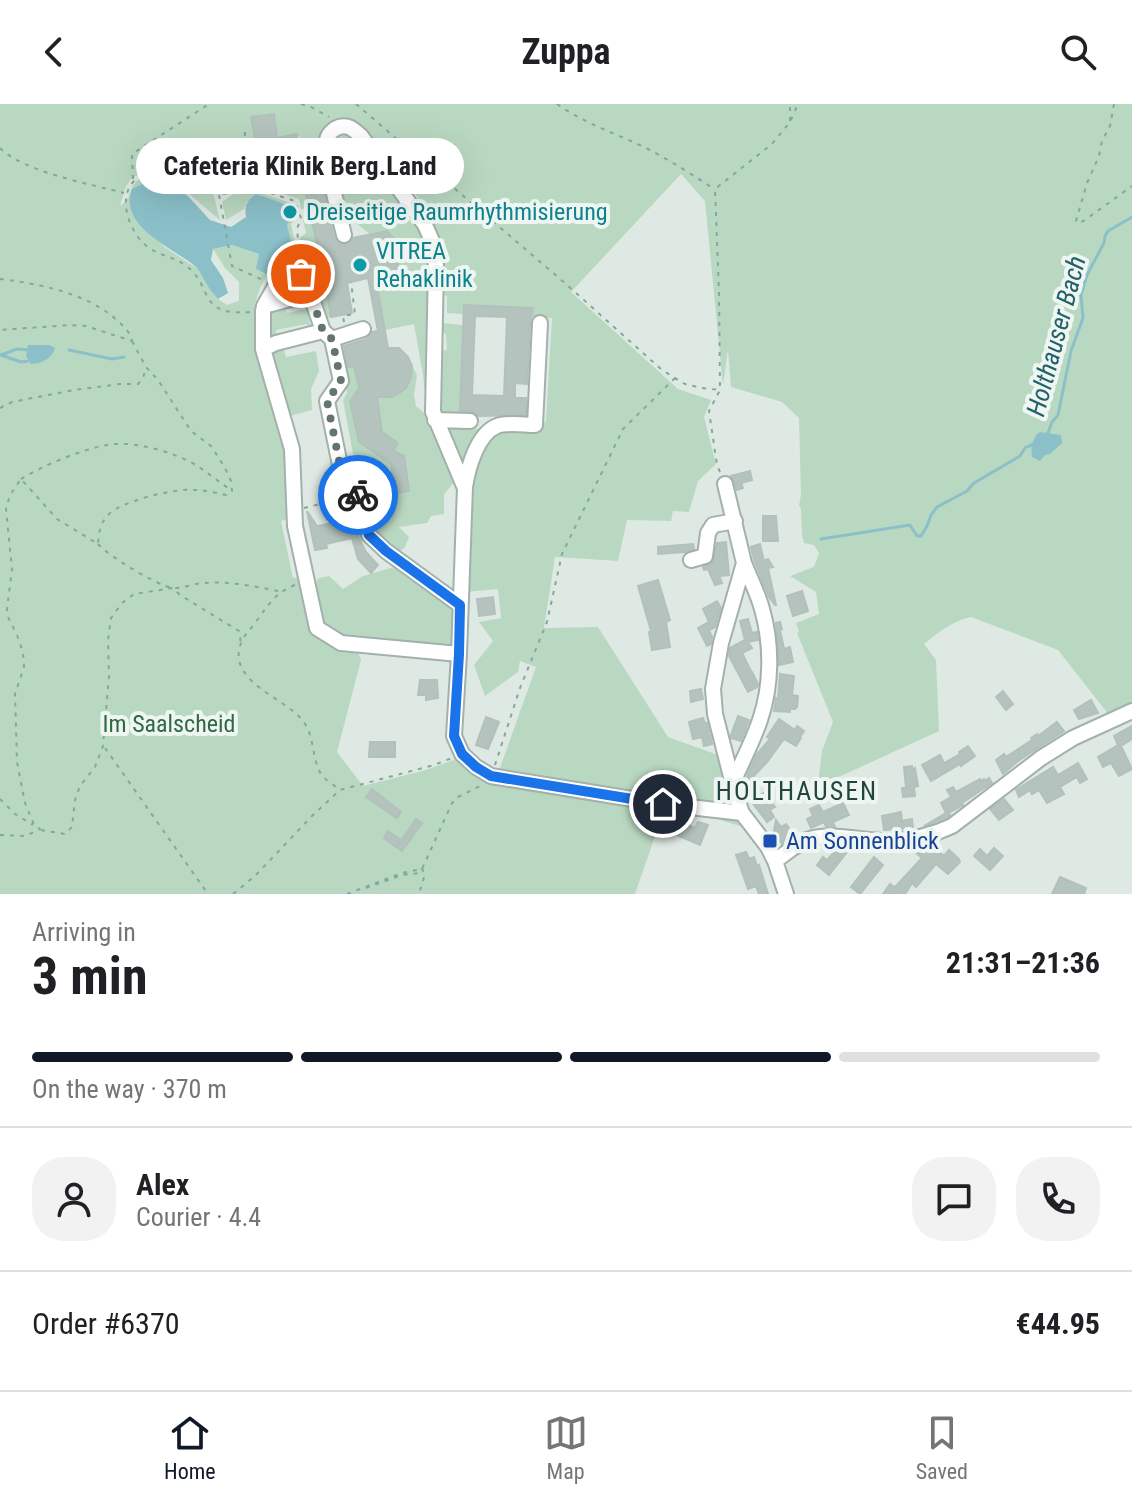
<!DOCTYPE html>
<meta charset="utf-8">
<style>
:root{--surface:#fff;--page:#f2f2f2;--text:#202124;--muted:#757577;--line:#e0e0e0;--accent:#111827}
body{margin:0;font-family:"Roboto Condensed",sans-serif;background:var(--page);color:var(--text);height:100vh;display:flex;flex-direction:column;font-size:30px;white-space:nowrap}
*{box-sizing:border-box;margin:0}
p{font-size:26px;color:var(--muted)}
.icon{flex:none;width:44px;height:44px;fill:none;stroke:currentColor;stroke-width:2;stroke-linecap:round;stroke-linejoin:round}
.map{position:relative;height:790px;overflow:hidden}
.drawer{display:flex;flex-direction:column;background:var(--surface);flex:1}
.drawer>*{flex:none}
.pin{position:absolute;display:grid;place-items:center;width:68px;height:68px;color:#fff;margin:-34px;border:4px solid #fff;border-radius:50%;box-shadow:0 2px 8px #0007}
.courier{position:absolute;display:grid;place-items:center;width:80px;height:80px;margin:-40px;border:6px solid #1a73e8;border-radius:50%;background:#fff;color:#222;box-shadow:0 2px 10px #0007}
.bubble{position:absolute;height:56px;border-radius:28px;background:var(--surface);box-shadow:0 8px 32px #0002;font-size:26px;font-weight:700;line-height:56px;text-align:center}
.headline em{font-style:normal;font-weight:700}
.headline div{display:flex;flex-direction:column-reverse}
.headline{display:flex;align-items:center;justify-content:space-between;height:136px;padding:0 32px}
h1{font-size:52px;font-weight:700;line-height:60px}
.bar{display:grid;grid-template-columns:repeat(4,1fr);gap:12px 8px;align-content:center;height:96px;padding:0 32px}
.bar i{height:10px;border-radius:6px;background:var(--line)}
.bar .active{background:var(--accent)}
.bar p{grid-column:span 4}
.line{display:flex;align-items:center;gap:20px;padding:0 32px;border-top:2px solid var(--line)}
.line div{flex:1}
.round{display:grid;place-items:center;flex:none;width:84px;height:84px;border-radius:32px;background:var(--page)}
header{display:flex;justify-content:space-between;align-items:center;height:104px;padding:0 32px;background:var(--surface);font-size:36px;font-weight:700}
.tab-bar{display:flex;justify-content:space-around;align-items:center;height:112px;border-top:2px solid var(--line);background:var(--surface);font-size:22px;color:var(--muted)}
.tab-bar a{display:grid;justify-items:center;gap:4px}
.tab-bar .active{color:var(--accent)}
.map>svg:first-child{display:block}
.green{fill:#b9d8c1;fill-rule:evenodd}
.water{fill:#8bc0c9}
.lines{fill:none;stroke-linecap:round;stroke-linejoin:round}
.stream{stroke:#8bc0c9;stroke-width:3}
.building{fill:#b4c3bd;stroke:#b2c1bb;stroke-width:2;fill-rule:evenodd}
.minor-casing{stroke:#a3b0ab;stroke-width:18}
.path{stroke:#82a99c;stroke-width:2;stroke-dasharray:4 6;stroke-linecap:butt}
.minor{stroke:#fff;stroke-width:14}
.done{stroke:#647570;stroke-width:8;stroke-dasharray:0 14.4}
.route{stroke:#1a73e8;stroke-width:10}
.culture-dot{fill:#0f9aa8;stroke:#eff6f2;stroke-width:3}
.transit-dot{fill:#1a4fb4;stroke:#eff6f2;stroke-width:3}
.labels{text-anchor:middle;stroke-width:8;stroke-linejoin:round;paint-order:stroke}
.culture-label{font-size:24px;fill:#0d838f;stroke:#eff6f2;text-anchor:start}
.park-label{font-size:24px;fill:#306945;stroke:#eff6f2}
.transit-label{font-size:24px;fill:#164399;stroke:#eff6f2;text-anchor:start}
.water-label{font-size:26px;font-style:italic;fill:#22616c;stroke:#eff6f2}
.neighbourhood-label{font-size:26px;letter-spacing:2px;fill:#20463d;stroke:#eff6f2}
</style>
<header><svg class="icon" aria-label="back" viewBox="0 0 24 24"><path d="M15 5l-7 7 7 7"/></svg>Zuppa<svg class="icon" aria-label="search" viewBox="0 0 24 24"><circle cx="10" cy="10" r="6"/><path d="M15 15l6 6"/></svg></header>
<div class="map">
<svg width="1132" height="790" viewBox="0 0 1132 790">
<rect width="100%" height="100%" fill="#dfe9e4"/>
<path class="green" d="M0 0H1132V601L1109 611 1058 546 971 513C952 517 939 528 924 540L936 556 939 627 841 672 818 680 822 647 833 618 797 529 799 528 796 519 819 510 816 488 790 472 814 463 819 449 814 441 804 439 802 431 801 405 799 401 801 391 799 314 782 298 731 283 728 246 723 281 705 97 681 70 571 188 678 285 711 296 704 313 716 360 698 377 689 408 673 407 671 417 627 416 618 457 555 453 544 524 598 523 668 633 721 652 743 723 717 715 664 706 635 790H0ZM274 10 277 34 297 30 317 52C326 31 328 21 351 15L417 92 438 141 440 190 447 192V209L464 210 465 201 532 204V213L552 214 546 317 534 326 496 327 473 360 465 488 498 485 501 514 479 518 493 537 474 561 485 592 518 568 520 557 536 563 495 678 456 655 426 666 363 682 337 648 361 556 357 546 316 527 305 506 299 473 293 474 281 417 288 415 286 338 261 255 255 200 260 184 267 170 257 165 259 150 232 141 213 145 225 164 239 178V197L227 201 218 195 205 178 198 165 166 144 146 127 136 116 158 73 189 90 220 116 213 89C205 84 175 68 166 67 157 66 144 71 137 77 127 87 133 93 120 102L126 82 131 75 146 66 168 64 217 85 225 83 238 76 299 95 301 105H304L306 115 303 116 306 129 300 134 306 158 316 156 315 151 318 150 313 144 317 141 302 71 283 74 278 42 257 45 251 13Z
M352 27 423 130 431 160 428 300 426 299 423 271 414 220 385 226 375 172 395 169 405 140 371 131 345 110 331 42 335 28Z
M243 83 294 100 296 114 291 120 297 147 277 163 247 97 244 105 226 116 222 98Z
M317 171 320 180 326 183 331 213 326 214 322 195 312 192 309 174Z
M285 204 287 209 311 204 314 207 308 209 311 227 309 228 307 220 276 226 277 233 268 235V212L276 206Z
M441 219 463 221 460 311 471 324 481 325 464 361 458 362 438 301 439 247 447 246 446 230 440 229Z
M283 242 286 253 316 247 319 267 311 285 312 306 290 312 270 249Z
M354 262 359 284 350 298 359 338 391 360 396 389 409 387 404 353 393 347 398 339 382 328 377 291C398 293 412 287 412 262L417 271 414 291 416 302 432 316 455 377 444 390V410L431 412 427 419 399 423 409 433 405 443 398 449 374 430 360 388 343 296 347 289 342 264Z
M398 462 452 501 456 510 454 538 448 542 350 535C318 526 320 509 313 481L319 474 329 472 343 485 363 472Z"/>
<path class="water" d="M158 73 188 92 210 116 231 123 246 113C244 101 247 97 256 90L290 102 292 113 287 121 293 145 275 160 277 163 267 170 256 165 259 150 232 141 213 145 211 156 223 174 228 189 218 195C214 190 209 185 206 179 202 174 201 168 196 163 174 144 118 124 132 85Z
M28 241H49L55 244C52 254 42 260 31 260L26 252Z
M1040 328 1061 331 1062 339 1050 350 1045 351 1040 357 1032 353 1031 341 1037 330Z"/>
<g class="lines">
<path class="stream" d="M69 246 112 255 124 253
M1 251 17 245 30 246
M1 251 21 258 28 257
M1048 329 1052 318 1058 311 1071 247 1083 214 1081 191 1087 171 1104 139 1105 132 1108 127 1132 113
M821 435 910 421 917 432H921L927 422 931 411 937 403 967 387 974 379 1020 352 1025 344 1031 341"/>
</g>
<path class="building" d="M274 10 277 34 297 30 302 60 314 58 316 68H319L334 133 337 138 346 141 353 134 387 127 398 139H405L407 152 400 155 395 170 375 172 388 244H399L408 253 412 262 411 274 406 284 398 290 392 293H377L382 328 398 339 393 347 404 352 409 387 396 389 391 360 359 338 350 298 359 284 354 262 348 263 344 242 366 235 372 228 378 227 368 174 347 179 352 209 331 213 326 183 320 180 324 167 312 170 306 162V158L321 154 313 144 317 141 302 71 283 74 278 44 282 41 257 46 251 13Z
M464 201 533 204 530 219 527 280 515 279V294H526V311L479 312 471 307H460ZM475 212 507 213 504 292 472 291Z
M750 367 752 376 741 379 743 384 737 386 731 372Z
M352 405 359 434 366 448 378 461 371 469 358 455 352 434 326 440 327 444 315 446 307 407 317 422 333 419 331 410Z
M763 412H776L778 437H763Z
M726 438 729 471 719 472 722 479 715 481 708 465 704 466 703 463 713 458 717 439Z
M693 440 694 445 685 448 658 450V443Z
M760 440 764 457 768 455 773 463 768 464 776 501H775L769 493 754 456 751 443Z
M658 476 670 516 666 518 670 543 652 546 649 528 651 527 638 482Z
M802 487 808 507 793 512 787 492Z
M493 493 495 510 479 512 477 495Z
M717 497 721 504 715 523 709 526 712 533 711 540 707 542 698 524 709 518 703 505Z
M748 515 752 529 757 528 758 536 748 538 752 544 742 549 751 567 747 568H752L758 580 757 583 748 588 729 552 730 544 745 536 740 517Z
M780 518 782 525 780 526 784 545 790 543 793 558 779 561 776 519Z
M780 570 794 572 792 591 798 592 797 603 795 605H790V608L774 607 776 594 778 595Z
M420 576H437L438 594 426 596V591H418Z
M701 585 703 595 691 598 690 587Z
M1003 587 1013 600 1006 606 996 593Z
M1091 596 1098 609 1079 615 1074 606Z
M738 612 749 616 741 637 731 634V631Z
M486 613 499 618 488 645 476 641Z
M703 614 705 619H707L712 640 704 642 702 633 693 635 689 618Z
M779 615 795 626 797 622 804 627 800 633 801 634 796 642 784 635 767 658 750 676 747 672 757 650 770 635 767 633Z
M1057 618 1064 627 1018 657 1003 670 996 656 1004 650 1006 653 1032 636 1031 634 1037 630 1038 632Z
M1132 622V635L1121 642 1132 665 1119 672 1111 659 1103 663 1098 653 1118 641 1114 632Z
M370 638H395V653H369Z
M968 642 975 652 961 662 960 660 931 677 922 661 940 651 944 659 960 650 959 648Z
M1078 659 1087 675 1080 679 1077 673 1060 683 1064 690 1047 699 1039 686 1032 690 1030 686 1019 693 1016 686 1053 663 1058 671Z
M912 662 913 666 915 664 918 682 914 683 915 692 903 693 902 684H906L904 663Z
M989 674 992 679 962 699 963 701 948 709 950 711 947 713 924 722 946 709 941 699 951 693 947 686 953 683 956 688 980 675 981 677 984 675 985 677Z
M372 685 401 708 397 714 366 693Z
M765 688 775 703 770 706 774 713 767 718 751 697Z
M1004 695 1013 706 999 716 990 705Z
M843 699 849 711 833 718 835 723H826L824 718 811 724 807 715 813 712 810 705 819 701 823 708Z
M901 708 902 717 912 715 913 724 884 726 882 712Z
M416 715 422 719 402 747 397 743Z
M776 716 781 723 786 720 794 731 782 740 776 731H773Z
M676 717 695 724 698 718 708 721 700 741 672 729Z
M388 727 401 736 396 743 384 734Z
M839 743 850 744 829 771 817 761 823 753 827 756Z
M920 743 927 749 933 743 944 752 949 746 959 755 960 758 948 770 936 760 916 783 912 779 905 790H883L890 780 894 783 897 781 922 754 913 746Z
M994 744 1003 752 990 766 974 752 980 745 987 752Z
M746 748 749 755 754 753 757 762 759 761 768 790H759L756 782 748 785 736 751Z
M874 753 883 761 860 790 851 783Z
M1060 773 1086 784 1084 790H1052Z"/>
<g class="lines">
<g class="minor-casing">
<path id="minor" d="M344 131C340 114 323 50 327 36 328 30 333 25 339 23 349 20 354 26 361 32L425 121 433 139 436 162 433 308 464 382
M264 202 290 195 311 192
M540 219 535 321C524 321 507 318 497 322 477 330 468 364 465 383L459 550 454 632 462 650 476 663 491 672 663 700 742 709
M332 235 363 225
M263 245 276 239 323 227
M435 316 470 317
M725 380 744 459 721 539 713 585 715 610 736 692 742 709 768 743 775 757 786 790
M691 456 705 452 708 429 713 421 735 417
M459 550 341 539 317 524 295 422 292 345 263 245V207L264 202 276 181 301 170 311 192 323 227 332 235 341 277 327 297 343 376 358 391 369 431 386 447 460 501
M733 678C742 658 753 637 760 616 772 581 772 540 762 505 758 490 750 474 744 459
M775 757C785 750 796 740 807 736 830 727 865 738 890 737 910 736 933 731 952 722L1041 654 1073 634 1132 607"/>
</g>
<path class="path" d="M301 0 311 3 329 13
M356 0 566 180 662 266 685 280 702 284 720 286
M557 0C585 20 618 30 648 45 671 57 693 71 714 85
M1114 0 1110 22 1102 37 1099 52 1087 79 1076 117 1079 119 1085 116 1132 82
M790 17V0
M245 28 241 80 228 90 219 89C206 84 180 68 168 66 166 66 158 67 156 67 119 72 120 108 138 133 152 152 169 150 185 161 215 182 195 212 250 208
M0 44C24 68 90 80 124 89
M133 75 132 50 209 0
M242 80 295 97 301 114 297 125 300 157
M219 91 232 162 265 177
M0 175C41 180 87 189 118 217 125 224 130 228 132 237L86 222 69 221 0 226
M344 218 343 212 355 210 351 178
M0 304 12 298 74 286 120 280H138L143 274 146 264
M720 368 717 361 709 307 720 286 719 188 715 85 772 40 790 18 798 0
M21 375C44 361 80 346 107 341 134 336 173 348 196 361 208 369 219 378 231 386
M304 404 345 394
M98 440C108 452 158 482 173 484 183 485 194 479 204 479 228 477 254 482 278 487
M295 481C273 490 269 501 255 519 251 525 243 532 241 539 226 578 286 594 303 617 315 632 311 653 321 670 325 676 334 681 340 686
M105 644 208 790
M495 661 520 584 547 518 562 450 623 325 675 274
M0 695 15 710 33 721
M41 726 65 730 72 723 75 696 80 682 95 663 103 642 109 573 108 536 111 514 122 499 134 490 173 484 180 491 239 527 241 539
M0 731 26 732 40 725 34 721 25 699 17 658 15 590 24 563 23 548 17 531 8 513 7 505 12 465 6 405 10 391 21 375 57 415 98 440C99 428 100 419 109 410 122 397 175 384 194 386 205 386 216 389 226 391L232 387 231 377 224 362 211 342 191 327 158 276 146 263 132 237
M366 784 402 771 420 769 422 765 425 770 419 790
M233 790 255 772 312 712 340 686 434 661 452 654
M347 790 402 769 422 765 452 699 458 693 484 680"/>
<use href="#minor" class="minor"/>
</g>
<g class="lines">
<path class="done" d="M301 170 311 192 323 227 332 235 341 277 327 297 343 376 358 391"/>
<path class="route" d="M358 391 369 431 386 447 460 501 459 550 454 632 462 650 476 663 491 672 663 700"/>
</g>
<g class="culture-dot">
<circle cx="290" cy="108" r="8"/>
<circle cx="360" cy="161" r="8"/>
</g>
<rect class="transit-dot" x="762" y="729" width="16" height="16" rx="4"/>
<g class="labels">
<g class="culture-label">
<text x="306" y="116">Dreiseitige Raumrhythmisierung</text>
<text x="376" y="155">VITREA<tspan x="376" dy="28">Rehaklinik</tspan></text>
</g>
<g class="park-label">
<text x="169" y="628">Im Saalscheid</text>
</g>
<g class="transit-label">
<text x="786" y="745">Am Sonnenblick</text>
</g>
<g class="water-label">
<text transform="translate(1056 232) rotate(-75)" y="9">Holthauser Bach</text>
</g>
<g class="neighbourhood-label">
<text x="797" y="696">HOLTHAUSEN</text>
</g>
</g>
</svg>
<div class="pin" style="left:301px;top:170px;background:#ea580c"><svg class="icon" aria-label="bag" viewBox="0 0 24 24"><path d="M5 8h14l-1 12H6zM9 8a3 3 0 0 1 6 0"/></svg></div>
<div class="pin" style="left:663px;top:700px;background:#1f2937"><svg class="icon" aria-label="home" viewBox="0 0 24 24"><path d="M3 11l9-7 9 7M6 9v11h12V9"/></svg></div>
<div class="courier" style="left:358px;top:391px"><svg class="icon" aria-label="bike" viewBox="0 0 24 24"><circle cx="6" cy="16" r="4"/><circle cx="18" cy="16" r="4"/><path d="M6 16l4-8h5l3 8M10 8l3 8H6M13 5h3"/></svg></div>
<div class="bubble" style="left:136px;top:34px;width:328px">Cafeteria Klinik Berg.Land</div>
</div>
<section class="drawer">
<div class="headline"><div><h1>3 min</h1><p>Arriving in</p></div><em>21:31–21:36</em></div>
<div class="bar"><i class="active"></i><i class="active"></i><i class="active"></i><i></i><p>On the way · 370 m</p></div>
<div class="line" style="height:144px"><a class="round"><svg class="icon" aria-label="person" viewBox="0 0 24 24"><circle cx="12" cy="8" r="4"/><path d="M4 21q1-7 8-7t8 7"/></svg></a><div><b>Alex</b><p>Courier · 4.4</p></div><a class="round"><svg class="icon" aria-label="chat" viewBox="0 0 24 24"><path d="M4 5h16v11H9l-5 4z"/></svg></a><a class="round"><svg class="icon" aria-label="phone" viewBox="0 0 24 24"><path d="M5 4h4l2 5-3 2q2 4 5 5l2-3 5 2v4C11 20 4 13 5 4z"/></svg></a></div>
<div class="line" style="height:104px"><div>Order #6370</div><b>€44.95</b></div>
</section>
<nav class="tab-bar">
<a class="active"><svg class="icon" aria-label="home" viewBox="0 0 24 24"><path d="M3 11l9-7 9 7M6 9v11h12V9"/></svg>Home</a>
<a><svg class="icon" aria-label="map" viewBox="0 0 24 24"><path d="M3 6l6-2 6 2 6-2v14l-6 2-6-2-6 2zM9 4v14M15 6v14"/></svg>Map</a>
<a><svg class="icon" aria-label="saved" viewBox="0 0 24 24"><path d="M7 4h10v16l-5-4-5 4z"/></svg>Saved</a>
</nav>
